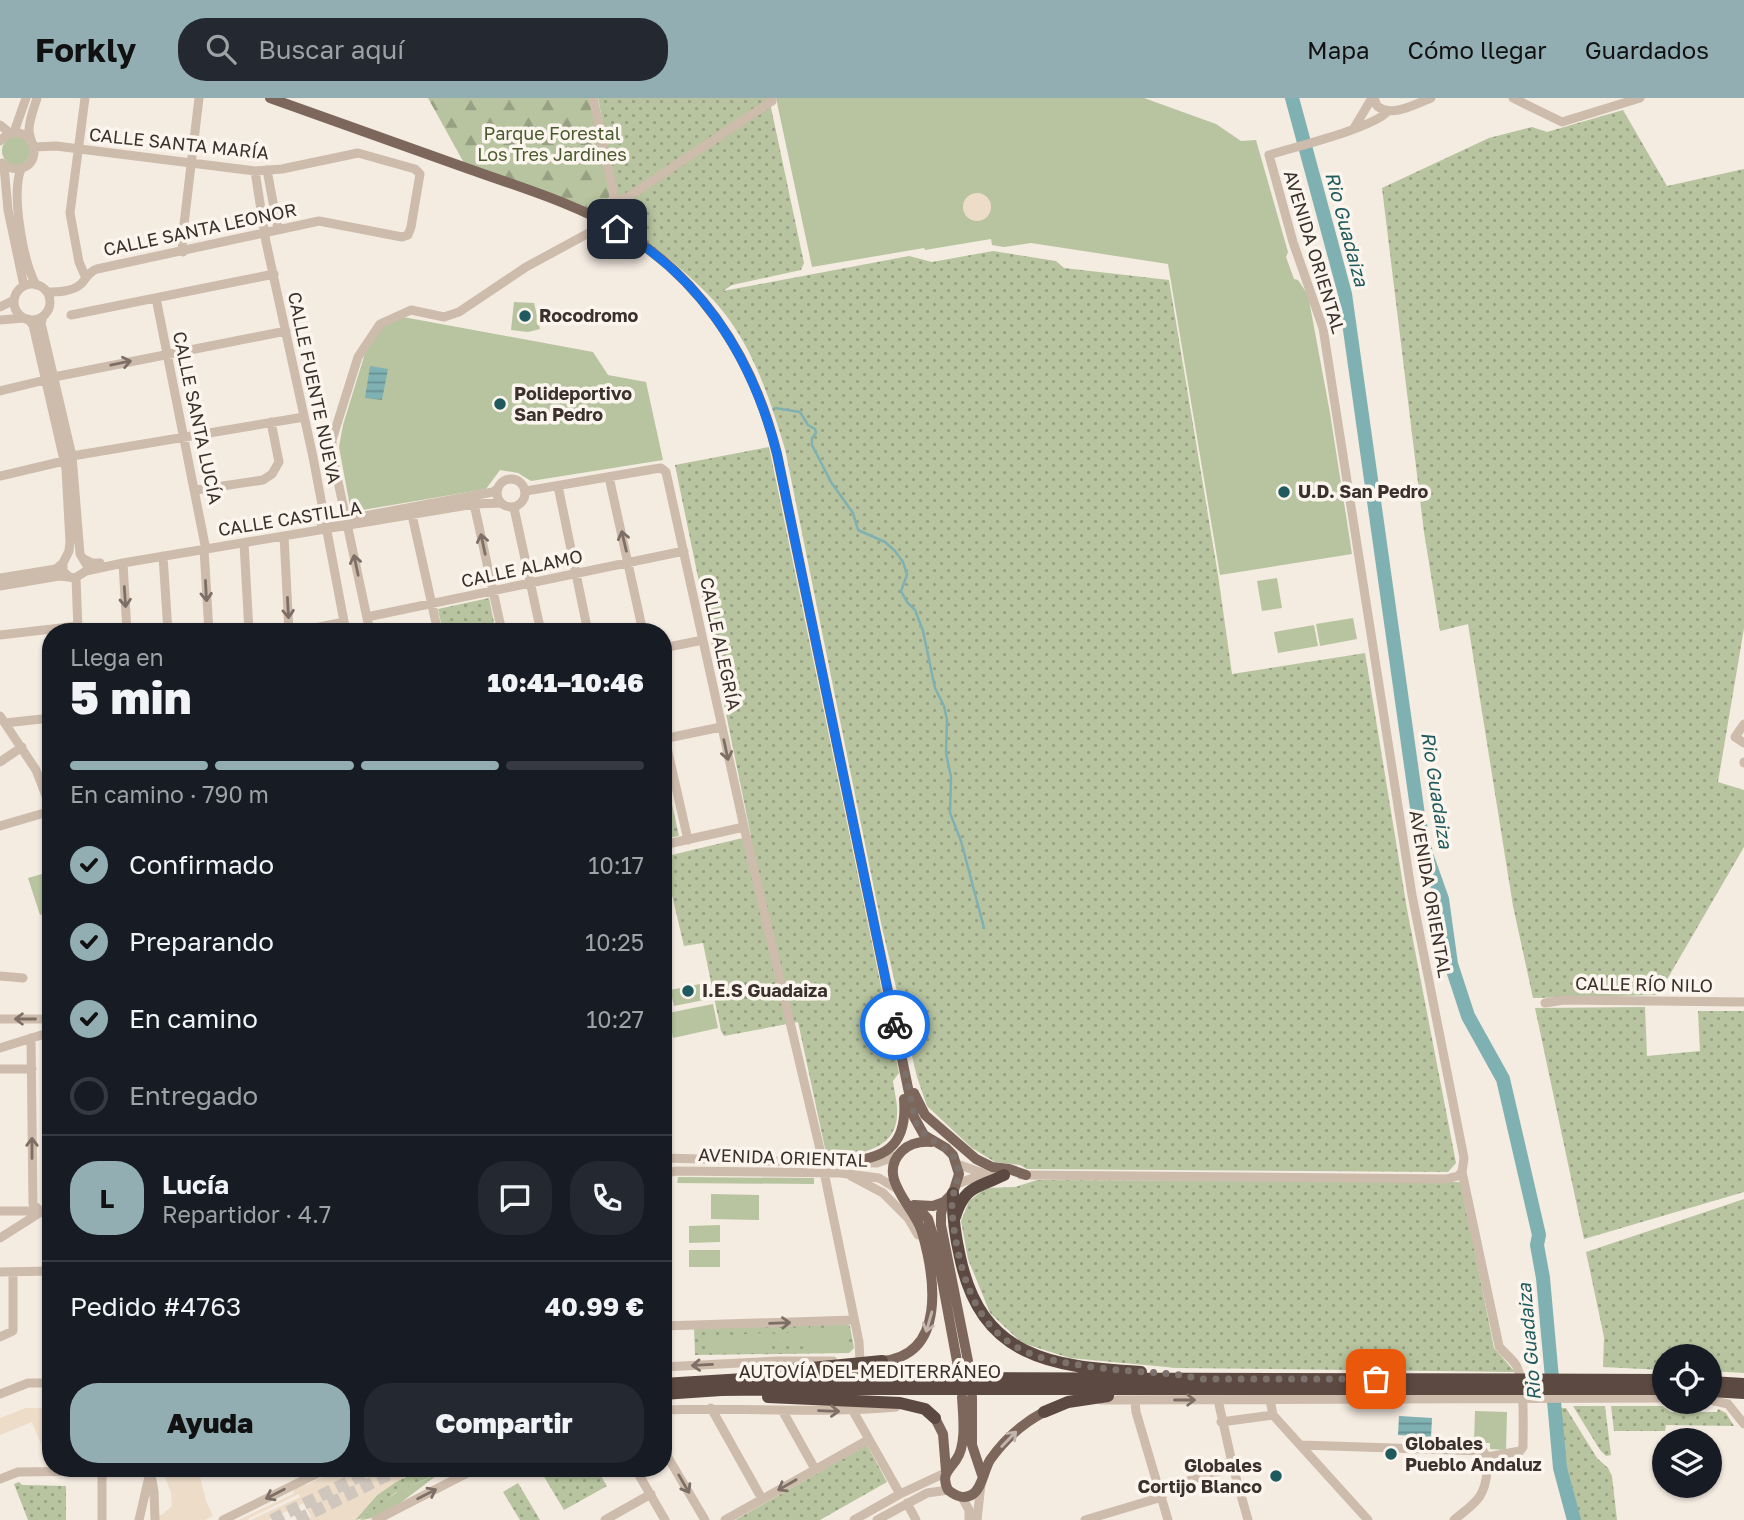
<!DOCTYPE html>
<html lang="es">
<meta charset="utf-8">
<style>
:root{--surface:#171b24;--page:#242831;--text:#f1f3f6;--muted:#9ea1a6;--line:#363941;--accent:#92aeb2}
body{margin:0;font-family:"Golos Text",sans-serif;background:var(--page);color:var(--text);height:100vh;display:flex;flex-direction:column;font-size:26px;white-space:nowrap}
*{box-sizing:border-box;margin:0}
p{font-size:23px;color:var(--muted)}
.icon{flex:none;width:38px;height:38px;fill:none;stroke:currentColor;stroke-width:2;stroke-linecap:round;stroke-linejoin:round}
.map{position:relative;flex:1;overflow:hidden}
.sheet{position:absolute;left:42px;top:525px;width:630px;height:854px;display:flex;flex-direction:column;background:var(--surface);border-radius:28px;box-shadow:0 2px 5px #0004}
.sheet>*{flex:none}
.buttons{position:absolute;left:1652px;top:1246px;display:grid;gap:14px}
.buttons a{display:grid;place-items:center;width:70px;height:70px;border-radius:50%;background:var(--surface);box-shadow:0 2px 5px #0004;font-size:35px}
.pin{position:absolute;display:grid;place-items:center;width:60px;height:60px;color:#fff;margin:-30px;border-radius:14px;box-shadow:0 4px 10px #0006}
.courier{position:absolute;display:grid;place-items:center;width:70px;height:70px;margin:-35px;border:5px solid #1a73e8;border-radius:50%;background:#fff;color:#222;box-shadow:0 2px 9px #0007}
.head em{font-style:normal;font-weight:800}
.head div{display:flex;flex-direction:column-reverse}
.head{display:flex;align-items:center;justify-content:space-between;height:119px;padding:0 28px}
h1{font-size:46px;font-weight:800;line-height:52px}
.bar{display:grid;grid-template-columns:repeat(4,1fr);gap:10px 7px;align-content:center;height:84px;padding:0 28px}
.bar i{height:9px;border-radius:5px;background:var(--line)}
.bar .current{background:var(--accent)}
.bar p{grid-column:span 4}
.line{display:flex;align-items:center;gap:18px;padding:0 28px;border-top:2px solid var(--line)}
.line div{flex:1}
.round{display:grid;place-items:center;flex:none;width:74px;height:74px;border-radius:28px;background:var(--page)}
ol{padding:0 28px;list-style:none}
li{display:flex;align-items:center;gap:21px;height:77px}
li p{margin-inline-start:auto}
li .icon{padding:7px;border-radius:50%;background:var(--accent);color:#111;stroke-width:4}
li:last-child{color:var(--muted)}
li i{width:38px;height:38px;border:4px solid var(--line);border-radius:50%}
.action{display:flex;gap:14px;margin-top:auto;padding:14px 28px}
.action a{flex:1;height:80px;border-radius:28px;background:var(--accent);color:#111;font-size:28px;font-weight:800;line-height:80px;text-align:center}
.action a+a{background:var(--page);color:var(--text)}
header{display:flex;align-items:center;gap:42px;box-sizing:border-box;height:98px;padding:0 35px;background:var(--accent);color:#111}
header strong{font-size:33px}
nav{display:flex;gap:38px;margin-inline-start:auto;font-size:24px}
.search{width:490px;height:63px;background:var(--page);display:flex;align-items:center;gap:18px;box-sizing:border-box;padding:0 24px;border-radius:28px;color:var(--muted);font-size:26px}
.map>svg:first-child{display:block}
.grass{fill:url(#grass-dots)}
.forest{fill:url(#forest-firs)}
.garden{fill:#b8c4a0}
.plaza{fill:#ecdcc8}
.water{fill:url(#water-rules)}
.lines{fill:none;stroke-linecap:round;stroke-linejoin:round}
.stream{stroke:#7fb0b2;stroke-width:2.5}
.river{stroke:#7fb0b2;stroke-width:14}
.highway-tunnel{stroke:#cfc6bd;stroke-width:12;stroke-dasharray:12 6;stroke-linecap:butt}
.minor{stroke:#cdbbac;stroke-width:9}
.major{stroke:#7d675c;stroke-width:10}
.highway{stroke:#5c4a42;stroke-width:12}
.oneway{stroke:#7d6f65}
.oneway2{stroke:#c2b5ac}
.done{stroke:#7c716b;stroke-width:7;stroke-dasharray:0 12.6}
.route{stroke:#1a73e8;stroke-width:9}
.poi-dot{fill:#1f5a5e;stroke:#fbf5ee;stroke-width:2.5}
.labels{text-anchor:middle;stroke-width:7;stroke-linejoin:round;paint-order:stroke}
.park-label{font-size:18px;fill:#4a5a2e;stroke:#fbf5ee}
.street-label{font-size:18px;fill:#3b302b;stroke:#fbf5ee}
.poi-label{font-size:18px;font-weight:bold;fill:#3b302b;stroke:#fbf5ee;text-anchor:start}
.water-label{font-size:19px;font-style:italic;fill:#1f5a5e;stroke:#fbf5ee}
</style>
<header>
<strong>Forkly</strong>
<div class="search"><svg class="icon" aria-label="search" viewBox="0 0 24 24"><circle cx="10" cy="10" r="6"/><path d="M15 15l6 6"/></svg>Buscar aquí</div>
<nav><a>Mapa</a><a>Cómo llegar</a><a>Guardados</a></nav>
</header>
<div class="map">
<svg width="1744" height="1422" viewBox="0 0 1744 1422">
<defs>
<pattern id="grass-dots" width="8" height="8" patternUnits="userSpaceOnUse" patternTransform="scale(1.75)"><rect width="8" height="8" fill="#b8c4a0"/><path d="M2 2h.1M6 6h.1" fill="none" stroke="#97a083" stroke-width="1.8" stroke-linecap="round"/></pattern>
<pattern id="forest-firs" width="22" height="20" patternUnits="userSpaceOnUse" patternTransform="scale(1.75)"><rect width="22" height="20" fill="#b8c4a0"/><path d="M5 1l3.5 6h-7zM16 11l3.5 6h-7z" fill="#97a083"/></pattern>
<pattern id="water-rules" width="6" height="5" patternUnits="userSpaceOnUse" patternTransform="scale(1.75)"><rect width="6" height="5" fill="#7fb0b2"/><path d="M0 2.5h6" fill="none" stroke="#699091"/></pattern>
</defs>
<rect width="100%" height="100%" fill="#f4ebe1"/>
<path class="grass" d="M598 0H769L804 165 801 172 732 187 723 193 909 158 932 164 993 153 1056 163 1064 170 1169 182 1218 477 1232 576 1365 555 1407 811 1456 1065 1448 1074 1027 1071 1020 1067 995 1064 972 1050 927 1008 917 979 881 825 785 351C770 302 754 251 721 211 694 178 646 142 610 119L626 105 617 98Z
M1623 12 1667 88 1744 71V530L1718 684 1744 692V749L1658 897 1533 900 1513 808 1468 526 1440 533 1424 434 1382 90 1489 40 1532 29 1547 34Z
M769 349 899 975 893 983C894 994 898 1005 897 1016 897 1053 855 1059 826 1055L798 924 724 938 721 933 703 845 684 848 663 759 751 738 675 367Z
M489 500 496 534H443L438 511Z
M663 665 679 738 663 741Z
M1645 909 1647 958 1700 953 1698 913H1744V1094L1584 1141 1535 910Z
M1037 1082 1461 1084 1494 1250 1515 1274 1177 1270 1070 1260 1022 1245 990 1215 968 1161 961 1123 969 1103 986 1090 1015 1089Z
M1744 1101V1275L1710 1273V1258H1664V1272L1603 1269 1604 1239 1586 1154Z
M847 1226 850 1228 854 1250 849 1255 695 1257 694 1229Z
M1573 1308H1605L1611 1357 1606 1358 1600 1352Z
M1611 1308H1662L1671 1314H1717L1718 1311 1726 1315 1734 1328 1666 1327 1665 1333H1614Z
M1558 1310H1566L1597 1360 1608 1370 1612 1378 1617 1422H1577L1562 1361Z
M867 1347 887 1384 820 1422H735Z
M428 1370H448L405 1391 400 1400 396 1394C384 1404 370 1420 355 1422L377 1397 397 1383Z
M544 1370H596L607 1388 564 1412 540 1372Z
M19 1384 22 1387 66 1388V1422H28L14 1386Z
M518 1385 540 1422H520L503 1394Z"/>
<path class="forest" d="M428 0H592L610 97 601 118 464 65Z"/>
<path class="garden" d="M776 0H1144L1216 26 1241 43 1256 42 1288 154 1286 159 1294 181 1298 182 1308 197 1330 315 1352 456 1220 477 1168 166 1031 145 1004 149 992 147 991 141 925 152 924 150 812 169Z
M2 53a14 14 0 1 1 28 0a14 14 0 1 1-28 0Z
M514 204 534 205 540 231 528 234 511 232Z
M403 219 593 254 608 277 646 284 663 362 531 383 518 375 500 372 486 391 351 414 339 349 343 327 366 252 381 228Z
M1277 480 1282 510 1262 513 1257 483Z
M1353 520 1357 541 1320 548 1316 526Z
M1314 527 1318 548 1278 555 1274 534Z
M49 774 51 814 40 817 28 780Z
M700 886 704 902 674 908 670 892Z
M713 906 718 930 673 940 668 915Z
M678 1079 814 1080V1086L677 1085Z
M711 1096 759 1097V1122L711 1121Z
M720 1127V1144L689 1145V1128Z
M689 1152H720V1169H689Z
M838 1225 840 1232H846L850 1237 848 1242 850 1250 847 1254H821L805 1246 798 1250 778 1245 757 1254 735 1253 721 1256 709 1249 708 1238 735 1237 732 1228H735L740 1236H747L748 1228H755L753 1236 763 1235 759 1227H761L771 1236 774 1235 776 1239 784 1235 801 1234 804 1226H808L811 1236 816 1233 830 1232 832 1226Z
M1475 1313 1507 1314 1506 1352 1490 1351V1345H1474Z
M442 1374C420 1388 386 1422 360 1422L397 1394 400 1399 404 1391Z"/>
<path class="plaza" d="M963 109a14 14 0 1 1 28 0a14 14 0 1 1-28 0Z
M26 1310H47L51 1343 41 1346 32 1324 0 1337V1320Z
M161 1370H198L206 1403 213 1418 205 1422H157V1417H162L172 1408 171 1394Z
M335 1370H425L409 1376 387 1390 377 1397 355 1422H305L311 1419 304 1405 269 1422H251L300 1399 299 1396 249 1420V1422H239L293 1396 296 1388 306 1384V1387L333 1374Z"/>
<path class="water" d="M370 268 388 271 382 302 365 300Z
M1399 1318 1432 1320 1431 1339 1398 1337Z"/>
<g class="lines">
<path class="stream" d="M775 310 800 314 808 327 815 331 816 335 812 340V347L831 384 853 415 858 432 885 444 895 453 903 464 907 477 901 493 907 504 915 512 923 533 935 590 944 608 947 622 946 655 951 679 950 715 961 743 984 830"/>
<path class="river" d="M1292 0 1345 196 1418 717 1426 756 1442 801 1451 866 1468 918 1503 981 1539 1137 1537 1147 1543 1180 1560 1370 1574 1422"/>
<path class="highway-tunnel" d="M272 1422 376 1370
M297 1422 402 1370"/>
<path class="minor" d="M593 0 613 92 614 105 607 117
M1374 0 1377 8C1392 20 1415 6 1431 0
M1513 0 1562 24 1640 0
M0 27 10 35
M1354 30 1372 0
M14 34 26 0
M0 43C9 33 20 32 30 41
M34 49 56 48 255 73 282 71 358 55 415 71 420 76 411 129 408 137 402 139 319 123 97 171C88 174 87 180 81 186 72 194 57 194 47 194
M2 65C14 75 34 72 34 53 34 46 29 40 29 32 29 22 34 10 37 0
M4 68 8 112 24 188
M21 71C11 96 23 163 36 187
M267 72 278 131
M255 73 266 144 313 359 346 534
M614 105 628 99 772 3 771 0
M183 154 182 143 199 0
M85 178 79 164 70 115 85 0
M14 204a18 18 0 1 1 36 0a18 18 0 1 1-36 0Z
M156 200 205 447
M0 209 14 202
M71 217 274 176
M43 218 41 225 72 358 80 456 86 466
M28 221 33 227 66 371 70 444 69 453 63 465V473L69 479 75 480 86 473 123 465 474 406 501 405
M0 222 24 220
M54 279 286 233
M0 293 45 282
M72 358 304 319
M0 378 64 363
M609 379 643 534
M497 395a14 14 0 1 1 28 0a14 14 0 1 1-28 0Z
M558 388 588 534
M196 392 263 382 272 376 279 364 271 324
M526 393 654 371 661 370 666 374 744 729 823 1064
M474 406 502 534
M514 410 541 534
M412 417 438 534
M321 426 493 394 497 391
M284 438 289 534
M244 445 249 534
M204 451 209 534
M163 458 168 534
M84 461 92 465H100
M123 465 127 534
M0 480 56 471 63 465
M76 480 78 532
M0 488 59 478 69 479
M367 519 684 453
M295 534 344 524
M370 534 332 355V342L358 259 380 226 411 212 444 219 459 214 526 169 598 130
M0 537 78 528
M663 550 703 542
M0 618 36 672 51 711
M5 625 51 620
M1744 626 1735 639 1744 645
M663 632 688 742
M663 641 721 629
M0 664 22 649
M1744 664V665
M0 728 51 713
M663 747 744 729
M0 878 23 880
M1545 905 1564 902 1744 904
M0 921H51
M0 950 51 934
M0 971H32
M663 1060 846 1065
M860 1065H877L899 1057
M957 1066 985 1076
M824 1074 859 1244 860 1263
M1462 1074 1499 1248C1504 1256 1513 1260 1517 1269 1525 1286 1523 1330 1523 1349L1520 1353 1487 1359
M664 1076 676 1073 840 1075 879 1080 897 1091
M1021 1077 1446 1081 1458 1078 1462 1074 1464 1060 1412 797 1323 230 1293 144 1269 57C1294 49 1374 30 1388 13
M851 1078 883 1095 908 1120 918 1137
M957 1086 973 1080 1000 1077
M0 1113H51
M0 1140 41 1114 33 1106 31 940
M0 1174 51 1173
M663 1228 854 1222
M0 1239 13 1233V1174
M663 1269 779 1263H833
M0 1296 28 1285H51
M1101 1302 1664 1300
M1218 1302 1233 1369 1248 1422
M1270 1302 1273 1317 1368 1422
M1710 1302 1728 1306 1744 1326
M1135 1303 1136 1314 1168 1422
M711 1310 762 1401
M663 1312C741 1309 818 1316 896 1309
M782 1312 815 1371
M853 1313 900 1396
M1221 1324 1273 1317
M1301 1347 1483 1353C1488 1359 1487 1365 1487 1373 1485 1401 1474 1405 1454 1422
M663 1351 705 1422
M635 1370 665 1422
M0 1381 18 1374 102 1373
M152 1382 154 1394 155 1422
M1159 1392 1233 1369
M962 1399 969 1412V1422
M907 1405 916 1422
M102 1422V1370
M139 1422 151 1370
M223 1422 328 1370
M376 1422 477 1370
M605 1422 651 1396
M725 1422 868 1342
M854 1422 900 1396 945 1375
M877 1422 927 1395 948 1392
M977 1422 981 1386
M1085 1422 1162 1399"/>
<path class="major" d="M270 0C336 24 403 47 469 71 514 87 560 101 603 123 696 170 753 257 777 356L914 1019 924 1037 946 1050 953 1057 959 1076 953 1095 944 1104 933 1108 914 1107
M914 995 925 1017 976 1061 992 1069 1009 1071 1026 1077
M840 1064C883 1062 908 1050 904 1001
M944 1104 941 1116V1127L970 1273
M916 1108 928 1121 935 1144 959 1274
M882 1263C947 1257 935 1179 922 1134 915 1109 875 1079 902 1053 910 1045 921 1043 932 1044
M962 1299C963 1317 967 1347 956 1362 948 1373 941 1377 948 1392 956 1398 964 1402 973 1396 982 1390 984 1372 990 1362 1004 1342 1023 1325 1044 1314
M972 1299V1347L982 1377
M935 1320 943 1336 946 1373"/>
<path class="highway" d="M953 1095C952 1117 955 1137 960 1159 981 1259 1050 1269 1141 1274
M955 1119C965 1087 978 1090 1004 1077
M771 1274 882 1263
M1710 1284 1744 1286
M663 1286 744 1281 938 1280 1664 1282
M1710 1293 1744 1295
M663 1296 721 1292 820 1291H1664
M768 1299 900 1305 925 1311 935 1320
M1044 1314 1068 1304 1108 1298"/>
</g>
<defs><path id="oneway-shaft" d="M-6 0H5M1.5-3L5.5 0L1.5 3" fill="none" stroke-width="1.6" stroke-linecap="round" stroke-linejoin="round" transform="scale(1.75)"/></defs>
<g class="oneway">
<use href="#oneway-shaft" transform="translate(121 265) rotate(-12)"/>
<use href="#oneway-shaft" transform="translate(624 443) rotate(-103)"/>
<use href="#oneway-shaft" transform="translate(483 446) rotate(-102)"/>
<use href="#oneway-shaft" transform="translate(356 467) rotate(-102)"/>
<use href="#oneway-shaft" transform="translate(206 493) rotate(87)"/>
<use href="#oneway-shaft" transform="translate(125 499) rotate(86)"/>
<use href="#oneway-shaft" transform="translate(288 510) rotate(87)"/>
<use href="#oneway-shaft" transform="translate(726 652) rotate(78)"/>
<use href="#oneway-shaft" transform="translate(25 921) rotate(180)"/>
<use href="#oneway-shaft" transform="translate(32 1050) rotate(-90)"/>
<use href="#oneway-shaft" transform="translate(780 1225) rotate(-2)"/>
<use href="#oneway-shaft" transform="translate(702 1267) rotate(177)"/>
<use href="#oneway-shaft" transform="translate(1185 1302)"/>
<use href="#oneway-shaft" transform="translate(829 1313) rotate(2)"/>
<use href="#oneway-shaft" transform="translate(684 1386) rotate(60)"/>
<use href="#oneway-shaft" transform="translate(787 1387) rotate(150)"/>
<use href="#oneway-shaft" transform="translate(275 1396) rotate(153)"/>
<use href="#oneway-shaft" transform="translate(427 1396) rotate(-27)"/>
</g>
<g class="oneway2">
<use href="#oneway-shaft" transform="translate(929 1224) rotate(106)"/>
<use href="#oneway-shaft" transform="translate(1009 1341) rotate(-46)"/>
</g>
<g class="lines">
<path class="done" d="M895 927 916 1025C927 1045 950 1046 957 1065 962 1080 952 1092 952 1106 952 1123 955 1138 958 1154 970 1207 991 1247 1047 1261 1075 1267 1104 1271 1132 1273 1155 1275 1177 1275 1200 1281H1376"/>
<path class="route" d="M617 131C703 180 753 262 777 356L895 927"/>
</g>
<g class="poi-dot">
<circle cx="525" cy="218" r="7"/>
<circle cx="500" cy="306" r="7"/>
<circle cx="1284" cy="394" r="7"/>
<circle cx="688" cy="893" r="7"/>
<circle cx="1391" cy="1356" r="7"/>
<circle cx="1276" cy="1378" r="7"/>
</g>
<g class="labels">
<g class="park-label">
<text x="552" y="42">Parque Forestal<tspan x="552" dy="21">Los Tres Jardines</tspan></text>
</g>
<g class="street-label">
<text transform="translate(179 46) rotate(6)" y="6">CALLE SANTA MARÍA</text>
<text transform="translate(200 132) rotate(-12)" y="6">CALLE SANTA LEONOR</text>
<text transform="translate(1314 154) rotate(73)" y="6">AVENIDA ORIENTAL</text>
<text transform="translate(314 290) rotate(78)" y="6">CALLE FUENTE NUEVA</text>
<text transform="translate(197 320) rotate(78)" y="6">CALLE SANTA LUCÍA</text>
<text transform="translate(290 421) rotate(-9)" y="6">CALLE CASTILLA</text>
<text transform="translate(522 471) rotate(-12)" y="6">CALLE ALAMO</text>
<text transform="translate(720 546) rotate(78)" y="6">CALLE ALEGRÍA</text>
<text transform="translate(1430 796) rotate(80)" y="6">AVENIDA ORIENTAL</text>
<text transform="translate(1644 887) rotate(1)" y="6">CALLE RÍO NILO</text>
<text transform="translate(783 1060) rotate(2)" y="6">AVENIDA ORIENTAL</text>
<text x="870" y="1280">AUTOVÍA DEL MEDITERRÁNEO</text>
</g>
<g class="poi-label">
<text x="539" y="224">Rocodromo</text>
<text x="514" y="302">Polideportivo<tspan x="514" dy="21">San Pedro</tspan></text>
<text x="1298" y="400">U.D. San Pedro</text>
<text x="702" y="899">I.E.S Guadaiza</text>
<text x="1405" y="1352">Globales<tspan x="1405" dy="21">Pueblo Andaluz</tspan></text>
<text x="1262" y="1374" text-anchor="end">Globales<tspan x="1262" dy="21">Cortijo Blanco</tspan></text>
</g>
<g class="water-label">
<text transform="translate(1347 131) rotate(75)" y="7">Rio Guadaiza</text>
<text transform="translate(1437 692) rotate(81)" y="7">Rio Guadaiza</text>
<text transform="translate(1529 1244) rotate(-95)" y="7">Rio Guadaiza</text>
</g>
</g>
</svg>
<div class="buttons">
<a><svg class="icon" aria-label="locate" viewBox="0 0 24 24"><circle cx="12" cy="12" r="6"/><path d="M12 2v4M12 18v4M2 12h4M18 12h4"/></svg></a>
<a><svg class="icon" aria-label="layers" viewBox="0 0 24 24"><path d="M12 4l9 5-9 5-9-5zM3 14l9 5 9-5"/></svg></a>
</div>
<div class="pin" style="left:1376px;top:1281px;background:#ea580c"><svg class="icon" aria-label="bag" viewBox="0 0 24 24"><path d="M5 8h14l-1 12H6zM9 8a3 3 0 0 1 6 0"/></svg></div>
<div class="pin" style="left:617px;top:131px;background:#1f2937"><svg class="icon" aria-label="home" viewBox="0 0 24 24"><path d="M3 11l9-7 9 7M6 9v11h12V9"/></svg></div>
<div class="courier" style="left:895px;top:927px"><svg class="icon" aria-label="bike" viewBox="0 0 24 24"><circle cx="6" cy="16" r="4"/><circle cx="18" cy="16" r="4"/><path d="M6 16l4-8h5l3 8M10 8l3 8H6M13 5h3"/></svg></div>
<section class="sheet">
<div class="head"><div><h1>5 min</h1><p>Llega en</p></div><em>10:41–10:46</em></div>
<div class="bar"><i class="current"></i><i class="current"></i><i class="current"></i><i></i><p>En camino · 790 m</p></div>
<ol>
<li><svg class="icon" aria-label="check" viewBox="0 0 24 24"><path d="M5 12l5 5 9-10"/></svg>Confirmado<p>10:17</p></li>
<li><svg class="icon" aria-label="check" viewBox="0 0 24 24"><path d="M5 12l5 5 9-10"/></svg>Preparando<p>10:25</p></li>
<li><svg class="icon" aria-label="check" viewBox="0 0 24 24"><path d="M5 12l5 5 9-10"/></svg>En camino<p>10:27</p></li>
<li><i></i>Entregado</li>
</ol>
<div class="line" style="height:126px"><b class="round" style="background:var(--accent);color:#111">L</b><div><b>Lucía</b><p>Repartidor · 4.7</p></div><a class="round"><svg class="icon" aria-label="chat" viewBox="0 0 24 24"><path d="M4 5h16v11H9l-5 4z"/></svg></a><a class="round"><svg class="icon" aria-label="phone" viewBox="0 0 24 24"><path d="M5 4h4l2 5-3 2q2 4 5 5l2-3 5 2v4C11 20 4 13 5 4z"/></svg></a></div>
<div class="line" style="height:91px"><div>Pedido #4763</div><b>40.99 €</b></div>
<div class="action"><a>Ayuda</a><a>Compartir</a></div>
</section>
</div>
